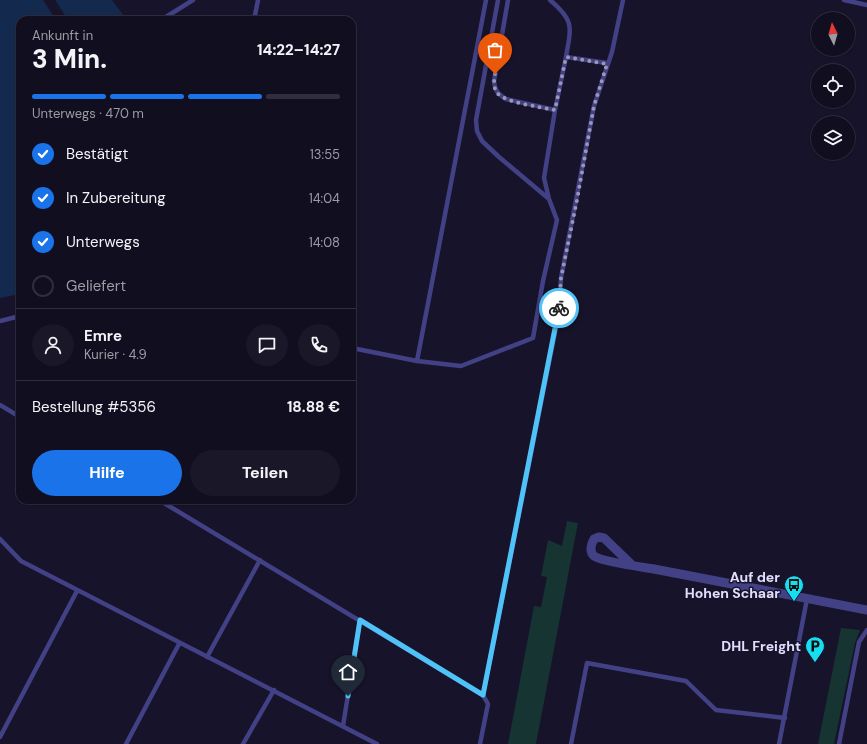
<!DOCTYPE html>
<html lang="de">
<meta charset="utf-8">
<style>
:root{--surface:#110e20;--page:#1a1729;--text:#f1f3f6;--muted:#9c9ca5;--line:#302e3e;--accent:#1a73e8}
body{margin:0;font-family:"DM Sans",sans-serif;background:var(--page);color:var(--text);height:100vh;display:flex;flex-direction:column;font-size:15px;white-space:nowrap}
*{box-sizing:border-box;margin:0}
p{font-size:13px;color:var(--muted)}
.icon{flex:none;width:22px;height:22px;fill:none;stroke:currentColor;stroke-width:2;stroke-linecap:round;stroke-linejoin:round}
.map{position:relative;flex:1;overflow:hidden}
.drawer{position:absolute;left:16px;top:16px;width:340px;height:488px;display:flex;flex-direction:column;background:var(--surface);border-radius:12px;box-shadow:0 1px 3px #0004,0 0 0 1px var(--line)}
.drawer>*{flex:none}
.needle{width:26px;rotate:355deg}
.buttons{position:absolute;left:811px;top:12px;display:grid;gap:8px}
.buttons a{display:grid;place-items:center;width:44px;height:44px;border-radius:50%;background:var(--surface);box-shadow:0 1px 3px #0004,0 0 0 1px var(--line);font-size:20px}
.pin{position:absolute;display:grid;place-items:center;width:34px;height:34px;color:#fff;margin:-41px -17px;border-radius:50% 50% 50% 0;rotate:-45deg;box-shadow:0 0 4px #0007}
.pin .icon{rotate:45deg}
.courier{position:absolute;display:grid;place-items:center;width:40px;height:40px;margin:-20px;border:3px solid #4fc3f7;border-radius:50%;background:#fff;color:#222;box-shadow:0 1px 5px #0007}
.head em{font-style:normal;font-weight:800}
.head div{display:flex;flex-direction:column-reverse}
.head{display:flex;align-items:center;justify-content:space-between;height:68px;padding:0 16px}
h1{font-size:26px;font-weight:800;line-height:30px}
.bar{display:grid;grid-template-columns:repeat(4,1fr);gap:6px 4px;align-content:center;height:48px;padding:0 16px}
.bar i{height:5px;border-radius:3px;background:var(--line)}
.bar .active{background:var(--accent)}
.bar p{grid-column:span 4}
.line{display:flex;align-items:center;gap:10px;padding:0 16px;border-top:1px solid var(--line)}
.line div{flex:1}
.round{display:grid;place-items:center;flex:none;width:42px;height:42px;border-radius:21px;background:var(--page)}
ol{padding:0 16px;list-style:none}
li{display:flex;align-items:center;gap:12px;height:44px}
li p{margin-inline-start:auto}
li .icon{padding:4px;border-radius:50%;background:var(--accent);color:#fff;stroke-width:4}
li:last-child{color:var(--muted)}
li i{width:22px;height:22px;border:2px solid var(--line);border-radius:50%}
.button{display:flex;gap:8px;margin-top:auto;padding:8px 16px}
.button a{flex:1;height:46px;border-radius:24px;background:var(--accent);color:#fff;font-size:16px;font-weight:800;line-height:46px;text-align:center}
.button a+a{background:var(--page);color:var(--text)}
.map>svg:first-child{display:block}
.green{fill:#163432}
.water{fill:#132a4e}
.pier{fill:#17132a}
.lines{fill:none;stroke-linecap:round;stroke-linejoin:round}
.service{stroke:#434186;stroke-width:4.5}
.minor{stroke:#434186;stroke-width:9}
.done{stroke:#9a97b3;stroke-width:4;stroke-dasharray:0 7.2}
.route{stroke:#4fc3f7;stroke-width:5}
.labels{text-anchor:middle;stroke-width:3;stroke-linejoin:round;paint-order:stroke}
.poi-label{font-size:14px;font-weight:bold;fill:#e1defd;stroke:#17132a;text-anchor:end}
</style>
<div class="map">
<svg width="867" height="744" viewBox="0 0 867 744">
<rect width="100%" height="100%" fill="#17132a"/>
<path class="green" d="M567 521 578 523 536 744H508L534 606 541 607 547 577 541 576 548 540 562 546Z
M841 628 860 630 855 643 834 744H818Z"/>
<path class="water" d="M0 0H112L127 20H20V294L0 298Z"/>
<path class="pier" d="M43 0H55L68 20H56Z"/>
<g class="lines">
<path class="service" d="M486 0 417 361 461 366 533 338 543 281 557 220 549 199 499 157 482 141 477 131 476 120 498 0
M508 0 494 81C495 91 498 94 506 99L555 110 566 57 607 63
M550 0C575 21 571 27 566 57
M844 0 867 5
M161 20 193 0
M254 20 258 0
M549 199 544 178 555 110
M0 321 20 316
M352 348 417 361
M0 405 20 417
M159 500 483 695
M0 539 21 561 377 744
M207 657 260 560
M343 726 360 620
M0 737 77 591
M126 744 179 644
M243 744 274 690
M480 744 488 704 483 695 559 312 561 278 594 106 612 52 623 0
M571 744 587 663 686 681 716 710 785 718
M779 744 807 599
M839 744 859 642 867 630"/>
<path class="minor" d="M632 565 604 538 599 537 594 539C591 544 589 552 594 556 602 562 642 567 654 569 725 583 796 596 867 610"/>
</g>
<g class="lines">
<path class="done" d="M495 74C494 80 493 87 497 93 506 103 541 107 555 110L566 57 607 64 594 106 577 200 561 278 559 308"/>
<path class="route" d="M348 696 360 620 483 695 559 308"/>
</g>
<defs>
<g id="bus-pin" transform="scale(1)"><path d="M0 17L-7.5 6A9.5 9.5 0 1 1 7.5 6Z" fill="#17ddf0" stroke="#17132a"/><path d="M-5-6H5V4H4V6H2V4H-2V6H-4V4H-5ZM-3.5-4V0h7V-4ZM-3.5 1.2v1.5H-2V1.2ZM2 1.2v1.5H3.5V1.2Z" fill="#111"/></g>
<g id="parking-pin" transform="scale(1)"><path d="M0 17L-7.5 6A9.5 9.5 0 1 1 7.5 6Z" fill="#17ddf0" stroke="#17132a"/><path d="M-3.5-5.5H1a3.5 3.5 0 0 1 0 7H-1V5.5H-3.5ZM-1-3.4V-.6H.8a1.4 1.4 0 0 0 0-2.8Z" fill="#111"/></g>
</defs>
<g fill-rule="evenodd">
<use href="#bus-pin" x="794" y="585"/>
<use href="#parking-pin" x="815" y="646"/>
</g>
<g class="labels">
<g class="poi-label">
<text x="780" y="582">Auf der<tspan x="780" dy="16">Hohen Schaar</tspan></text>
<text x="801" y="651">DHL Freight</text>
</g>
</g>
</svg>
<div class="buttons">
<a><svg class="needle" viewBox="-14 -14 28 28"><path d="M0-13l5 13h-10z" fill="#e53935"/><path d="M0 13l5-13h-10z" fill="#9c9ca5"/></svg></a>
<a><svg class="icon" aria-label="locate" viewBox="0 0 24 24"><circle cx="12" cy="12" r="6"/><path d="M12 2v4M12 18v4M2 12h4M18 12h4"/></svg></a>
<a><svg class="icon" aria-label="layers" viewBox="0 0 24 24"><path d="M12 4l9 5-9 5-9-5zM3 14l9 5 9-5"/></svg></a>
</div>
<div class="pin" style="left:495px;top:74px;background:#ea580c"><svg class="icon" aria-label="bag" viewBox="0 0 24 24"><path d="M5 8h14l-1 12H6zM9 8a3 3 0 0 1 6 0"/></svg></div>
<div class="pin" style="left:348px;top:696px;background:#1f2937"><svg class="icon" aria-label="home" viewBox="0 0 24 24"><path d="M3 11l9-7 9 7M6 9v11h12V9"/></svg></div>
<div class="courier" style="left:559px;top:308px"><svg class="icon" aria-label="bike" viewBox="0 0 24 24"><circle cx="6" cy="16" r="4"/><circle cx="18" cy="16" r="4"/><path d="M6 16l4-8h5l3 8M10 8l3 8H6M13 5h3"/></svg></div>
<section class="drawer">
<div class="head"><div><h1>3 Min.</h1><p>Ankunft in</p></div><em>14:22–14:27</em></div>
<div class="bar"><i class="active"></i><i class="active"></i><i class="active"></i><i></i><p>Unterwegs · 470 m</p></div>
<ol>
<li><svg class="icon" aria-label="check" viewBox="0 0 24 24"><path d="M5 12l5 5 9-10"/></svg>Bestätigt<p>13:55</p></li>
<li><svg class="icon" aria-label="check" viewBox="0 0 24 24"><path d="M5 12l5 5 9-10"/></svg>In Zubereitung<p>14:04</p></li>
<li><svg class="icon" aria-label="check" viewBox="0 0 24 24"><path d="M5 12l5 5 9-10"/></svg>Unterwegs<p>14:08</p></li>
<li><i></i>Geliefert</li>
</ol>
<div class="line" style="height:72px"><a class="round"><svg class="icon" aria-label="person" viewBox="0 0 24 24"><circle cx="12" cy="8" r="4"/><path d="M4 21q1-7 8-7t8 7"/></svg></a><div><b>Emre</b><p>Kurier · 4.9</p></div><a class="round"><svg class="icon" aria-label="chat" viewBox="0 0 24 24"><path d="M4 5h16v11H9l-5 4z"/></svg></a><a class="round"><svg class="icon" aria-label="phone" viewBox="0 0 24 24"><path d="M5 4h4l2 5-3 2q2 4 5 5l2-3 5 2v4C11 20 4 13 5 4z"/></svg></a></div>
<div class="line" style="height:52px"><div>Bestellung #5356</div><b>18.88 €</b></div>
<div class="button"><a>Hilfe</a><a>Teilen</a></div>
</section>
</div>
